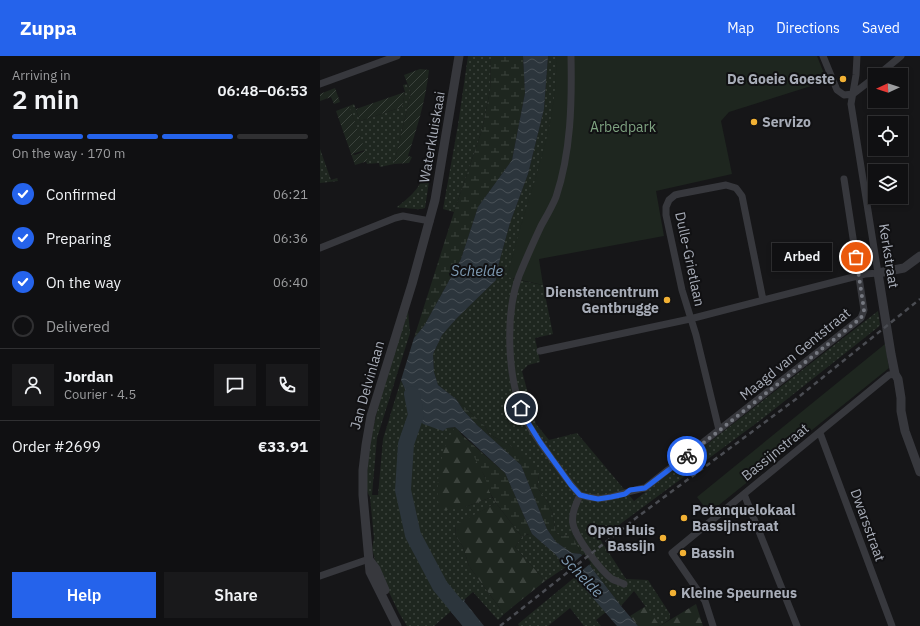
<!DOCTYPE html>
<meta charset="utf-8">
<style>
:root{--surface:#101012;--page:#19191b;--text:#f1f3f6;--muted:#9c9d9f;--line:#303032;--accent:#2563eb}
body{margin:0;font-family:"IBM Plex Sans",sans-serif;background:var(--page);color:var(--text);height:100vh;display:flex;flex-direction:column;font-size:15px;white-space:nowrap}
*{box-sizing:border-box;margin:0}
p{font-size:13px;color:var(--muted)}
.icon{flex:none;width:22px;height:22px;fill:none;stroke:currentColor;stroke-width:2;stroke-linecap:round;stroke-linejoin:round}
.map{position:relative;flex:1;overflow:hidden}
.details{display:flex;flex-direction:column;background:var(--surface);width:320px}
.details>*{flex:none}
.needle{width:26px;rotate:267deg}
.controls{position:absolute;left:548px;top:12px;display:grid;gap:8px}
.controls a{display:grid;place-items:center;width:40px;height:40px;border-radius:0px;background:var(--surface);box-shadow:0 2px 6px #0003,0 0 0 1px var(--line);font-size:20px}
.pin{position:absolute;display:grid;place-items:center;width:34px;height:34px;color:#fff;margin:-17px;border:2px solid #fff;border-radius:50%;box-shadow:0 1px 4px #0007}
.courier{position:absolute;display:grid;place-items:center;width:40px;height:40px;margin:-20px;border:3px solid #2563eb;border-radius:50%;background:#fff;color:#222;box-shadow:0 1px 5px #0007}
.bubble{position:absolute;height:28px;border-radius:0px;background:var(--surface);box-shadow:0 2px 6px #0003,0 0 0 1px var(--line);font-size:13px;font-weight:600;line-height:28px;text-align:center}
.headline em{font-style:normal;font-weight:600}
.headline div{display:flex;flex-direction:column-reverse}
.headline{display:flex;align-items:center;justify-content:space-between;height:68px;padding:0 12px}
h1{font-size:26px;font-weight:600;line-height:30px}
.bar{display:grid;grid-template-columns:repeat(4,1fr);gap:6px 4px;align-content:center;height:48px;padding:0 12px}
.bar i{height:5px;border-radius:3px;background:var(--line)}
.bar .active{background:var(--accent)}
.bar p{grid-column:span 4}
.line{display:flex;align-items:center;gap:10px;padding:0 12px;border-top:1px solid var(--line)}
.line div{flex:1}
.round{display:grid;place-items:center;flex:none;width:42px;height:42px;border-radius:0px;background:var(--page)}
ol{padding:0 12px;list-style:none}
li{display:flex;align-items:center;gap:12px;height:44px}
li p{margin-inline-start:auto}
li .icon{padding:4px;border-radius:50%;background:var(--accent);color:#fff;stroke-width:4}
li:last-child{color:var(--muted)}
li i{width:22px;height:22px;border:2px solid var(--line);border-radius:50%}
.cta{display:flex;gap:8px;margin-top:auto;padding:8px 12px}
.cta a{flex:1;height:46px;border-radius:0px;background:var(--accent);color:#fff;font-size:16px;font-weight:600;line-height:46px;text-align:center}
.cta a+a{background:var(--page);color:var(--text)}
header{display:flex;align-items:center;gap:24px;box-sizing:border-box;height:56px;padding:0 20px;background:var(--accent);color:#fff}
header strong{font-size:19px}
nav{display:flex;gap:22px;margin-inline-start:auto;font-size:14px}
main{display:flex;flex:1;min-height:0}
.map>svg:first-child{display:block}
.grass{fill:url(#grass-dots)}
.forest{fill:url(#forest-firs)}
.wetland{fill:url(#wetland-marsh)}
.park{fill:#1e261f}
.garden{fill:url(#garden-furrows)}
.water{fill:url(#water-waves)}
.pier{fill:#161618}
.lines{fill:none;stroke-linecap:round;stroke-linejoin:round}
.river{stroke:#2c353c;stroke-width:16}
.minor{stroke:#37383d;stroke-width:7}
.tertiary{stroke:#37383d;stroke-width:9}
.rail{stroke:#4a4c52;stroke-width:2.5;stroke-dasharray:5 4;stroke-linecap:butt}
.done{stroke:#757880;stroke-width:4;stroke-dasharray:0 7.2}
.route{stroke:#2563eb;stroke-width:5}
.poi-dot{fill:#f2b134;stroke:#111113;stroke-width:1.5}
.labels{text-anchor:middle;stroke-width:4;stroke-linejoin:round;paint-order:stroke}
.poi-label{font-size:14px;font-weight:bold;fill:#a8adb8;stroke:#111113;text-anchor:start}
.park-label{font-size:14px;fill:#7fa381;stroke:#111113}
.street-label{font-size:14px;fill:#a8adb8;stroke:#111113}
.water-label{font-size:15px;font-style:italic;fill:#7f9bb3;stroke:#111113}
</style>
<header>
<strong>Zuppa</strong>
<nav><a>Map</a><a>Directions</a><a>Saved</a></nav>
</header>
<main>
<section class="details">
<div class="headline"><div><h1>2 min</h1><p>Arriving in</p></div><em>06:48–06:53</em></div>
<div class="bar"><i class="active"></i><i class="active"></i><i class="active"></i><i></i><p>On the way · 170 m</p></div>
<ol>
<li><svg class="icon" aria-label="check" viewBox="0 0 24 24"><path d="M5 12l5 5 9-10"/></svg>Confirmed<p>06:21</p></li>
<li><svg class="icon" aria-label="check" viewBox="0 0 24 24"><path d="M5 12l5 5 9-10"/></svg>Preparing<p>06:36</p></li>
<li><svg class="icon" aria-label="check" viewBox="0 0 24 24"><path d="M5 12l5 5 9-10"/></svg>On the way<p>06:40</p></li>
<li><i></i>Delivered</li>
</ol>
<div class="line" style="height:72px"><a class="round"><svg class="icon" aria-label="person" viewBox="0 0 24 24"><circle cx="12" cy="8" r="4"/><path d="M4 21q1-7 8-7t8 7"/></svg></a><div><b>Jordan</b><p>Courier · 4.5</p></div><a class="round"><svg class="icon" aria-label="chat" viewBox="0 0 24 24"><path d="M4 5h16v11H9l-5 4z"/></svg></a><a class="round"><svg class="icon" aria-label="phone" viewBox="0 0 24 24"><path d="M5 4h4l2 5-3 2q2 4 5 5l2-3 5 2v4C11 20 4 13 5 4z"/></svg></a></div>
<div class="line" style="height:52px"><div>Order #2699</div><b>€33.91</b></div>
<div class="cta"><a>Help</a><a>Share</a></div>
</section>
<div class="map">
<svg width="600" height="570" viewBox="0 0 600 570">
<defs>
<pattern id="grass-dots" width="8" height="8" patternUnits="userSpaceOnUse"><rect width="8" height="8" fill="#1e261f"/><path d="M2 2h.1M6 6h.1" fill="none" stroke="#3c433d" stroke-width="1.8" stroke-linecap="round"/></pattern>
<pattern id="forest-firs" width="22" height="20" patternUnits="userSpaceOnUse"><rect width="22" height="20" fill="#1e261f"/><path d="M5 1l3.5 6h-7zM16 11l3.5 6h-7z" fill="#3c433d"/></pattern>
<pattern id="wetland-marsh" width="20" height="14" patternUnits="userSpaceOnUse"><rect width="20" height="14" fill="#1e261f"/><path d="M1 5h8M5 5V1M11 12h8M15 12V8" fill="none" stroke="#3c433d"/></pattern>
<pattern id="garden-furrows" width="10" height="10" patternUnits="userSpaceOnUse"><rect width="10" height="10" fill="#1e261f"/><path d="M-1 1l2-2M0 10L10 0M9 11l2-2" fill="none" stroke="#3c433d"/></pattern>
<pattern id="water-waves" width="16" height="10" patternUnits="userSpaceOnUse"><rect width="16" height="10" fill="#2c353c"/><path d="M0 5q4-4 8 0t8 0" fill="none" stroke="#485056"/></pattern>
</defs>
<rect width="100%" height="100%" fill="#161618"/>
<path class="grass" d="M148 0H171L170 35 162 74 134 156 123 153 138 69Z
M228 0H248L193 223 223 229 233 278 215 282 220 306 208 309 202 315 216 368 229 384 257 377 314 445 558 255 560 269 557 272 442 363 280 483 306 523 328 524 350 558V563L340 570 314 535 301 550 261 498 251 477 249 479 241 480 236 477 232 455 227 445 217 431 219 419 191 390 169 378 165 370 136 343 118 329 114 316 113 298 122 279 137 262 176 224 177 214 190 167 208 118 224 53Z
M87 28 91 37 74 108 60 111 59 107 47 108 46 105H48L29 50 34 48 40 65 82 51 85 36 83 29Z
M0 93 11 124 17 122 18 125 0 127Z
M108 111 111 112 105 152C97 155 87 151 78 152L77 151C94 138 100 131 108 111Z
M88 255 90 277 57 382 52 439H58L63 383 81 324 96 359 123 375 126 372 135 371 132 378 128 383 145 451 172 441 176 447 135 470 136 480 143 491 149 510 184 558 178 564 153 536 114 570H87L79 557 57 511 52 493 54 482 50 441C46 435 47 430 47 423 48 368 72 307 88 255Z
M209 478H212L235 498 246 511 225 525 195 491 202 481Z
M255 521 286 556 276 564 281 570H264L250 552 228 570H199L198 568Z"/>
<path class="forest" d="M135 371C143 376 161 412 166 423 168 429 169 435 172 441L145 451 120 455C114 433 120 406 127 384 129 380 133 376 135 371Z
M176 447 202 481 195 491 225 525 184 558 149 510 143 491 136 480 135 469Z
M376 548 383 570H318L310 560 326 550 340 570Z"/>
<path class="wetland" d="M171 0H203L205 37 192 104 158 151 141 203 104 270 94 282 134 156 162 74 170 35Z
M136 343 165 370 169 378 191 390 213 409 219 419 217 431 227 445 232 455 236 477 241 480 248 479 251 477 261 498 252 497 236 486 227 473 201 409 157 369 144 355Z
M142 379 185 417 212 478H208L202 481 176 447 169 435 165 421Z"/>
<path class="park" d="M236 0H497L507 25 409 56 401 65 412 118 336 135 344 180 219 203 223 229 187 221C193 198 199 176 206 153 222 103 238 53 236 0Z
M565 288 569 312 389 457 377 441Z"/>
<path class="garden" d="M100 13 109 14C106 43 97 72 88 100L92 101 89 107 74 108 91 37 84 19Z
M15 32 20 46 14 48 11 41 0 45V38Z
M85 36 82 51 40 65 36 53Z
M29 50 45 94 32 98 35 99 45 95 48 105 35 109 16 55Z"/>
<path class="water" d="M203 0H228L224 53 208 118 190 167 177 214 176 224 137 262 122 279 113 298 114 316 118 329 136 343 144 355 157 369 201 409 227 473 236 486 252 497 261 498 301 550 318 570H297L235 498 212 478 185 417 135 371 127 372 123 375 103 368 96 359 81 324 94 282 104 270 141 203 158 151 192 104 205 37Z
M144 543 145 544 144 545 164 570H143L131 556Z"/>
<path class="pier" d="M264 498 271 507 253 522 245 513Z"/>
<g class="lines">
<path class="river" d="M92 338 96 359 86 388 83 434 93 479 120 530 153 570"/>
<path class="minor" d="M251 0C252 47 251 96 236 141 232 151 226 161 221 170 213 187 206 203 199 220 185 258 187 322 204 360 211 375 222 389 232 403 241 415 249 427 260 439 256 448 251 458 253 468 256 482 281 515 292 523 296 525 300 526 304 528
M503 0 517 34 524 39 533 38
M558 19 581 0
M0 28 77 0
M533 38 555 21
M0 192 75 162 83 160 110 165
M220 295 370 263 545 218 558 217 531 48 536 19 537 0
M399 374 376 279 362 234 346 159V151L349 144 355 139 359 138 406 129 416 132 422 140 443 244
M500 377 572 570
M424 438 477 570
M260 439C287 448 300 436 325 432L541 262 544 254 524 123
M0 520 49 503
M393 570 385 545 352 497 569 319 575 318"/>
<path class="tertiary" d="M600 200 584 212 558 217 571 298 575 318 578 323 581 342V355L585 375 600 416
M50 505 56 513 65 534
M77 570 50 516 43 439V414L46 389 51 360 92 228 115 144 139 0"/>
<path class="rail" d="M180 570 316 462 476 343 600 243"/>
</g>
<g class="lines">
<path class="done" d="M367 400 541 262 544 254 536 201"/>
<path class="route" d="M201 352 204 360 220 386 251 429 260 439 268 441 278 443 291 441 305 438 310 434 325 432 367 400"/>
</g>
<g class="poi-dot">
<circle cx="523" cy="23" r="4"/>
<circle cx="434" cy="66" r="4"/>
<circle cx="347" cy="244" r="4"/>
<circle cx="364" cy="462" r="4"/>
<circle cx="343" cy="482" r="4"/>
<circle cx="363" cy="497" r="4"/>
<circle cx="353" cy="537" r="4"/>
</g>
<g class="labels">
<g class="poi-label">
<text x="515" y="28" text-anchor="end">De Goeie Goeste</text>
<text x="442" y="71">Servizo</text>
<text x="339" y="241" text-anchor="end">Dienstencentrum<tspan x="339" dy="16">Gentbrugge</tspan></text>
<text x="372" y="459">Petanquelokaal<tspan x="372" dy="16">Bassijnstraat</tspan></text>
<text x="335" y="479" text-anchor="end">Open Huis<tspan x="335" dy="16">Bassijn</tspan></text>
<text x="371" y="502">Bassin</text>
<text x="361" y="542">Kleine Speurneus</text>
</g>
<g class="park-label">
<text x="303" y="76">Arbedpark</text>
</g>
<g class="street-label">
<text transform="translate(112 81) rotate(-80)" y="5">Waterkluiskaai</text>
<text transform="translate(569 200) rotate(81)" y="5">Kerkstraat</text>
<text transform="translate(370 203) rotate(78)" y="5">Dulle-Grietlaan</text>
<text transform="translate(475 298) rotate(-39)" y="5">Maagd van Gentstraat</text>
<text transform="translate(47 329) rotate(-74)" y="5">Jan Delvinlaan</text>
<text transform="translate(455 396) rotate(-39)" y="5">Bassijnstraat</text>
<text transform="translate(548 469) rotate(70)" y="5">Dwarsstraat</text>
</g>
<g class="water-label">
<text x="157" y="220">Schelde</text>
<text transform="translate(262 520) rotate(46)" y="5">Schelde</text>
</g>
</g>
</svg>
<div class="controls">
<a><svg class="needle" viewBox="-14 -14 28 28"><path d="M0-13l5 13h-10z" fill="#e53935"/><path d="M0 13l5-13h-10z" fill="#9c9d9f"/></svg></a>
<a><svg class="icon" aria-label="locate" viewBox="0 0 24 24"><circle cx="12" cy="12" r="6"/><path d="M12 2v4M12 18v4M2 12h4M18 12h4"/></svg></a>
<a><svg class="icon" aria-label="layers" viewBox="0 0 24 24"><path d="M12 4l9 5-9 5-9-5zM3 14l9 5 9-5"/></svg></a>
</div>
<div class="pin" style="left:536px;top:201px;background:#ea580c"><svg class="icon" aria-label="bag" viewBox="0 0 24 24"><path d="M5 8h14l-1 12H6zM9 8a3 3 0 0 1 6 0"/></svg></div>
<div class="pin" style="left:201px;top:352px;background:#1f2937"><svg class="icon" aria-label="home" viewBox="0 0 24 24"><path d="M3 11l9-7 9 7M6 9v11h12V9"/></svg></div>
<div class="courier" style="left:367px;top:400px"><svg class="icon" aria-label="bike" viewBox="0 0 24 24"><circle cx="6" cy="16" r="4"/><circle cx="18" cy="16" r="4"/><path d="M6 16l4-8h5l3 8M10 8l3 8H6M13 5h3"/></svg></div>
<div class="bubble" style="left:452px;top:187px;width:60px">Arbed</div>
</div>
</main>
